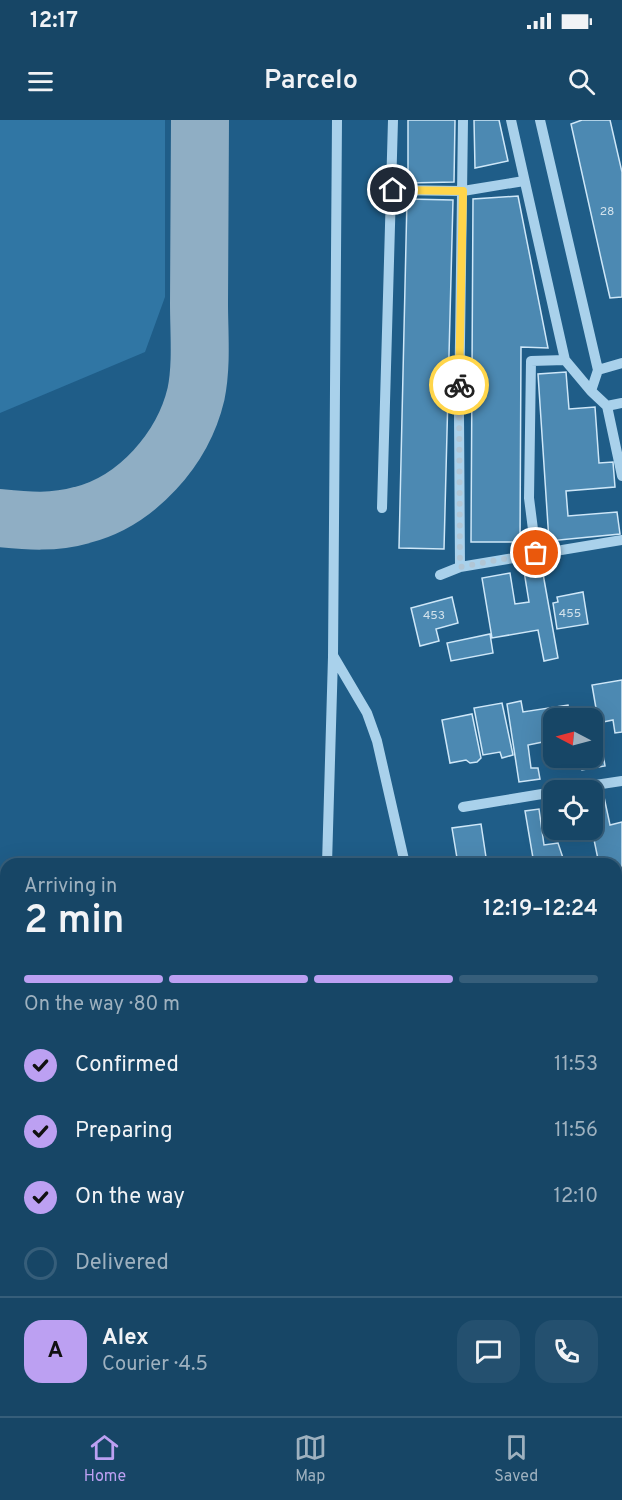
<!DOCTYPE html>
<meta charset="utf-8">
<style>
:root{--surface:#174666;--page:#24506f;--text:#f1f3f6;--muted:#9eb1bf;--line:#365e7a;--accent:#bca0f2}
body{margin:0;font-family:Overpass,sans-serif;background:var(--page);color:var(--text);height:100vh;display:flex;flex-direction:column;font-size:22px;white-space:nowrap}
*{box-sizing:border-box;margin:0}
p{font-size:20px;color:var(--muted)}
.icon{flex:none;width:33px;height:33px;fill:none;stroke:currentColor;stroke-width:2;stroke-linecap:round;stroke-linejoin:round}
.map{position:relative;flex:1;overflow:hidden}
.side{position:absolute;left:0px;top:738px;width:622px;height:558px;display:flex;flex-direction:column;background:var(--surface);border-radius:18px 18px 0 0;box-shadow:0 6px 24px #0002,0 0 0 2px var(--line)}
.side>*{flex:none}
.needle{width:39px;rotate:276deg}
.buttons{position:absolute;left:543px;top:588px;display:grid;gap:12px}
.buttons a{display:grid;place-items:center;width:60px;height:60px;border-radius:12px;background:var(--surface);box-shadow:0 6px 24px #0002,0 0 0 2px var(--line);font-size:30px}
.pin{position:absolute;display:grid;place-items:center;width:51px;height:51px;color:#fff;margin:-26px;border:3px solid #fff;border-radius:50%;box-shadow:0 2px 6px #0007}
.courier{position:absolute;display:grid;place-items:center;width:60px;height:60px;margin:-30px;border:4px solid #ffd54a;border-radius:50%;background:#fff;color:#222;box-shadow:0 2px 8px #0007}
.overview em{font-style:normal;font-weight:600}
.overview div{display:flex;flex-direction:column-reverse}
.overview{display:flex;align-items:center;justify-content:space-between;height:102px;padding:0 24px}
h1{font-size:39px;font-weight:600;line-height:45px}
.bar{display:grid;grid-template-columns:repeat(4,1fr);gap:9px 6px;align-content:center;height:72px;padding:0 24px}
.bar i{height:8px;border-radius:4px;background:var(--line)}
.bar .current{background:var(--accent)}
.bar p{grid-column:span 4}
.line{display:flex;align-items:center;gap:15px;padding:0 24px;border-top:2px solid var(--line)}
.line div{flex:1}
.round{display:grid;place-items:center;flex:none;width:63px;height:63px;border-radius:18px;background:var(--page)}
ol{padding:0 24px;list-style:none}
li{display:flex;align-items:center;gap:18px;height:66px}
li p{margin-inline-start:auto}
li .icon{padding:6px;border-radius:50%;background:var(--accent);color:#111;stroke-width:4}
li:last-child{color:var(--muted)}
li i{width:33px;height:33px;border:3px solid var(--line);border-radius:50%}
.status{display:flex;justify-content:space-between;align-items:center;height:42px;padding:0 30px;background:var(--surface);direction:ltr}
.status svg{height:16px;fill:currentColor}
header{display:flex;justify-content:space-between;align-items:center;height:78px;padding:0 24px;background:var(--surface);font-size:27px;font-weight:600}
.dock{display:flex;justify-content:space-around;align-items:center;height:84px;border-top:2px solid var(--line);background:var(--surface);font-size:16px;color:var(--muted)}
.dock a{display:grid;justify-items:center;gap:3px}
.dock .current{color:var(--accent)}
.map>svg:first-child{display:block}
.green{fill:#3076a4}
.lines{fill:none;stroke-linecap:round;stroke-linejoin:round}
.taxiway{stroke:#8faec4;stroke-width:58}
.building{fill:#4c89b2;stroke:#cee7f8;stroke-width:1.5}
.minor-tunnel{stroke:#41759a;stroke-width:10;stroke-dasharray:10 5;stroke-linecap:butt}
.minor{stroke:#a9d1eb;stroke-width:10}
.major{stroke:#eef7fe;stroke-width:15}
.done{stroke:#b1c6d5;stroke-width:6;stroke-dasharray:0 10.8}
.route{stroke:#ffd54a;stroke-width:8}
.labels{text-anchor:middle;stroke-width:4.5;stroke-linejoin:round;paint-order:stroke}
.number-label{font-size:12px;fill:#d2e2ec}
</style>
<div class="status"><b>12:17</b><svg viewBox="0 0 49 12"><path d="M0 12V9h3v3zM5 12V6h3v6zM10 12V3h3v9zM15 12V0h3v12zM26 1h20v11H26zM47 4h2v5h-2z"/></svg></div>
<header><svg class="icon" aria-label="menu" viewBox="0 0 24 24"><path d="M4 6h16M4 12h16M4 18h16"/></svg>Parcelo<svg class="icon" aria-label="search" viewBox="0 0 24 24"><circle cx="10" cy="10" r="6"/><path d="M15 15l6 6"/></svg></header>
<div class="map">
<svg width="622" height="1296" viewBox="0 0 622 1296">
<rect width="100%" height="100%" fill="#1f5d88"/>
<path class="green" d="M0 0H165V177L145 232 0 293Z
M0 788 6 803V1011L0 1006Z"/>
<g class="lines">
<path class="taxiway" d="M0 398C28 401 54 403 82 395 137 381 183 329 196 274 202 245 199 212 199 183 199 122 200 61 200 0"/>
</g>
<path class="building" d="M408 0H455L454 62 408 63Z
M474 0H499L508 41 475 48Z
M582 0H610L622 52V177L610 178 602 143 571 4Z
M518 76 548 228 521 227 520 422H471L473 79Z
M407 79 453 80 444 429 399 428Z
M566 252 569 289 595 287 599 343 613 342 615 367 566 371 568 396 617 392 620 414 549 421 538 254Z
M542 448 558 538 544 541 538 510 492 518 482 458 510 453 515 484 529 482 524 451Z
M583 472 588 504 557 509 553 483 558 482 557 477Z
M452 477 458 503 436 509 439 521 420 526 411 488Z
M490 514 493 533 451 541 447 523Z
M622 560V612L615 613 613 600 598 603 605 646 582 650 580 638H592V601L598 600 592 565Z
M521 581 523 592 568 585 570 598H554V633L545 634 543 622 528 625 531 648H538L540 659 519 662 507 584Z
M502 583 513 635 502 638 500 632 483 635 474 588Z
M472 594 481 638 477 642 470 643 466 640 450 643 442 600Z
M604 677 610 705 622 702V747L616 749V744H599L592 710V679Z
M539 689 544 725 558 723 565 744H534L525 691Z
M481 704 487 744H458L452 708Z
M620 823 622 880 616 881V824Z
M622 997V1082L616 1083V998Z"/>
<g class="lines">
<path class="minor-tunnel" d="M616 1053 622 1052"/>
<path class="minor" d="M511 0 565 240
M540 0 598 250 591 271 607 286 622 356
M393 70 463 71 524 61
M598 250 622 243
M607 286 622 283
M382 388 393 0
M536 433 529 378 531 241 565 240 591 271
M460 447 459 295 463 0
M440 455 460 447 622 420
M334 537 367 593 377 621 405 744
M562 670 622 661
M463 687 554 672
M327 744 333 537 337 0
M616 889 622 888
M0 1035 6 1040
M0 1241 6 1239
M220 1290 222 1296"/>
<path class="major" d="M616 1179H622
M616 1204 622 1203
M51 1296 69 1290
M139 1296 160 1290"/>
</g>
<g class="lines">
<path class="done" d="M459 265 460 447 536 433"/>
<path class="route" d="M393 70 463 71 459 265"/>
</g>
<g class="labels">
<g class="number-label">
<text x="607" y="95">28</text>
<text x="570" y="497">455</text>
<text x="434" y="499">453</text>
</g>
</g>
</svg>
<div class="buttons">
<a><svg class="needle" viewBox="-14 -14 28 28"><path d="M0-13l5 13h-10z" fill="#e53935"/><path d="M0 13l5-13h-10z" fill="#9eb1bf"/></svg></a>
<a><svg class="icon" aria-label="locate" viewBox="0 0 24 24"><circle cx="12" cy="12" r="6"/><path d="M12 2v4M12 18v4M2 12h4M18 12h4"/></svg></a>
</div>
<div class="pin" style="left:536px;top:433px;background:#ea580c"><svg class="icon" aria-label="bag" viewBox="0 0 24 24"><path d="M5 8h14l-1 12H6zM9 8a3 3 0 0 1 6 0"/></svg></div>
<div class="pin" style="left:393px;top:70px;background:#1f2937"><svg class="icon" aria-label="home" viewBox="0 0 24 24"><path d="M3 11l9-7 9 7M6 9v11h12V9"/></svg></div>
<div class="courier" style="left:459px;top:265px"><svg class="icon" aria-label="bike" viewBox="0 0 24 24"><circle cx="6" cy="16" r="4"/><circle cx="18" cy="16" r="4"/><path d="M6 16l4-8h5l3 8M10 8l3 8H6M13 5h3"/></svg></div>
<section class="side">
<div class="overview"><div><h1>2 min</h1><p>Arriving in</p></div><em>12:19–12:24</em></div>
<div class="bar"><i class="current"></i><i class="current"></i><i class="current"></i><i></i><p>On the way · 80 m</p></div>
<ol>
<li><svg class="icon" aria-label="check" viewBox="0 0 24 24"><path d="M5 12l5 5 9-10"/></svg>Confirmed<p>11:53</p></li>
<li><svg class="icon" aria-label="check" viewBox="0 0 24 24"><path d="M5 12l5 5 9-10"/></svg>Preparing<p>11:56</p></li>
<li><svg class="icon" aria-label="check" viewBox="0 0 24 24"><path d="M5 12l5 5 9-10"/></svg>On the way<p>12:10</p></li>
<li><i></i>Delivered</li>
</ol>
<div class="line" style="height:108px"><b class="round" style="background:var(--accent);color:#111">A</b><div><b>Alex</b><p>Courier · 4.5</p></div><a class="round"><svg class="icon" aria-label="chat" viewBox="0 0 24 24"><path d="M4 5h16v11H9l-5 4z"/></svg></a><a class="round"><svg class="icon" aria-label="phone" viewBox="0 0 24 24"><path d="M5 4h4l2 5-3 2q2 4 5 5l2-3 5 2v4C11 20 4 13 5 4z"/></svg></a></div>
</section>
</div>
<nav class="dock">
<a class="current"><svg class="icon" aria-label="home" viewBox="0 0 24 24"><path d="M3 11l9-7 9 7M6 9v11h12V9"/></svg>Home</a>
<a><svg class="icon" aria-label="map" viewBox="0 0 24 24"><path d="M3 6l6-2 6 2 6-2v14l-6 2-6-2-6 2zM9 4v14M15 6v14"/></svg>Map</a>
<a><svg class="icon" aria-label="saved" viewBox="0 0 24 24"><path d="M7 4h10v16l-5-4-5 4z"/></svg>Saved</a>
</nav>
